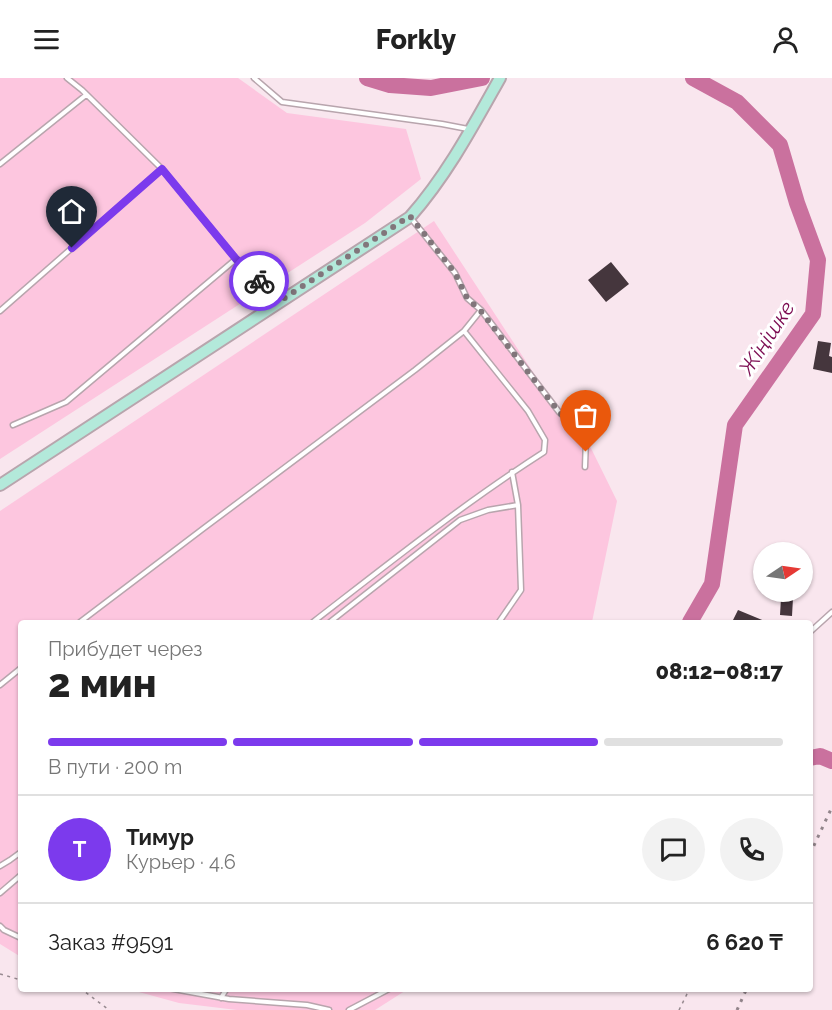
<!DOCTYPE html>
<html lang="ru">
<meta charset="utf-8">
<style>
:root{--surface:#fff;--page:#f2f2f2;--text:#222;--muted:#767676;--line:#e0e0e0;--accent:#7c3aed}
body{margin:0;font-family:Raleway,sans-serif;background:var(--page);color:var(--text);height:100vh;display:flex;flex-direction:column;font-size:22px;white-space:nowrap}
*{box-sizing:border-box;margin:0}
p{font-size:20px;color:var(--muted)}
.icon{flex:none;width:33px;height:33px;fill:none;stroke:currentColor;stroke-width:2;stroke-linecap:round;stroke-linejoin:round}
.map{position:relative;flex:1;overflow:hidden}
.sheet{position:absolute;left:18px;top:542px;width:795px;height:372px;display:flex;flex-direction:column;background:var(--surface);border-radius:6px;box-shadow:0 2px 4px #0004}
.sheet>*{flex:none}
.needle{width:39px;rotate:77deg}
.fabs{position:absolute;left:753px;top:464px;display:grid;gap:12px}
.fabs a{display:grid;place-items:center;width:60px;height:60px;border-radius:50%;background:var(--surface);box-shadow:0 2px 4px #0004;font-size:30px}
.pin{position:absolute;display:grid;place-items:center;width:51px;height:51px;color:#fff;margin:-62px -26px;border-radius:50% 50% 50% 0;rotate:-45deg;box-shadow:0 0 6px #0007}
.pin .icon{rotate:45deg}
.courier{position:absolute;display:grid;place-items:center;width:60px;height:60px;margin:-30px;border:4px solid #7c3aed;border-radius:50%;background:#fff;color:#222;box-shadow:0 2px 8px #0007}
.overview em{font-style:normal;font-weight:800}
.overview div{display:flex;flex-direction:column-reverse}
.overview{display:flex;align-items:center;justify-content:space-between;height:102px;padding:0 30px}
h1{font-size:39px;font-weight:800;line-height:45px}
.bar{display:grid;grid-template-columns:repeat(4,1fr);gap:9px 6px;align-content:center;height:72px;padding:0 30px}
.bar i{height:8px;border-radius:4px;background:var(--line)}
.bar .on{background:var(--accent)}
.bar p{grid-column:span 4}
.line{display:flex;align-items:center;gap:15px;padding:0 30px;border-top:2px solid var(--line)}
.line div{flex:1}
.round{display:grid;place-items:center;flex:none;width:63px;height:63px;border-radius:32px;background:var(--page)}
header{display:flex;justify-content:space-between;align-items:center;height:78px;padding:0 30px;background:var(--surface);font-size:27px;font-weight:800}
.map>svg:first-child{display:block}
.green{fill:#fdc6df}
.lines{fill:none;stroke-linecap:round;stroke-linejoin:round}
.river{stroke:#ca719e;stroke-width:16}
.building{fill:#45363d}
.lane-casing{stroke:#b8a5ad;stroke-width:7}
.secondary-casing{stroke:#b8a5ad;stroke-width:14}
.path{stroke:#978a90;stroke-width:1.5;stroke-dasharray:3 4.5;stroke-linecap:butt}
.lane{stroke:#fff;stroke-width:4}
.secondary{stroke:#b3e9da;stroke-width:10}
.rail{stroke:#91848a;stroke-width:3;stroke-dasharray:3 6;stroke-linecap:butt}
.done{stroke:#81767b;stroke-width:6;stroke-dasharray:0 10.8}
.route{stroke:#7c3aed;stroke-width:8}
.labels{text-anchor:middle;stroke-width:6;stroke-linejoin:round;paint-order:stroke}
.water-label{font-size:21px;font-style:italic;fill:#7c0c52;stroke:#fff}
</style>
<header><svg class="icon" aria-label="menu" viewBox="0 0 24 24"><path d="M4 6h16M4 12h16M4 18h16"/></svg>Forkly<svg class="icon" aria-label="person" viewBox="0 0 24 24"><circle cx="12" cy="8" r="4"/><path d="M4 21q1-7 8-7t8 7"/></svg></header>
<div class="map">
<svg width="832" height="932" viewBox="0 0 832 932">
<rect width="100%" height="100%" fill="#f9e6ee"/>
<path class="green" d="M0 0H238L287 35 406 51 421 101 365 145 0 381Z
M434 143 559 334 586 360 617 423 592 544H21V879L0 866V433Z
M128 911H408L375 932H237L179 925Z"/>
<g class="lines">
<path class="river" d="M367 0 390 7 431 10 482 0
M690 544 712 506 735 347 813 236 818 182 797 125 780 67 737 24 693 0
M810 680 820 678 832 683"/>
</g>
<path class="building" d="M611 184 629 206 606 224 588 202Z
M818 263 831 265 829 278 832 279V295L813 291Z
M781 520H793L792 538 780 537Z
M738 532 767 544H732Z"/>
<g class="lines">
<g class="lane-casing">
<path id="lane" d="M67 0 82 12 162 91 236 181 277 219 280 220
M254 0 282 24 442 46 468 51
M0 86 86 17
M410 139 455 195 467 220 481 232 559 334 586 360 585 389
M0 233 162 91
M13 347 66 324 236 181
M512 394 518 427
M80 544 204 450 415 292 464 253
M313 544C388 486 463 426 544 374L545 362 528 333 464 253 481 232
M330 544 460 442 488 432 518 427 521 512 499 544
M810 554 832 534
M0 607 21 590
M0 788 10 782 21 774
M0 815 21 797
M0 848 4 852 21 860
M168 910 229 921 307 927 329 932
M221 920 227 910
M349 932 391 910"/>
</g>
<g class="secondary-casing">
<path id="secondary" d="M0 407 410 139C447 97 473 48 500 0"/>
</g>
<path class="path" d="M0 896 21 902
M80 910 109 932
M679 932 690 910"/>
<use href="#lane" class="lane"/>
<use href="#secondary" class="secondary"/>
<path class="rail" d="M810 776 832 729
M737 932 747 910"/>
</g>
<g class="lines">
<path class="done" d="M259 203 277 219 283 221 410 138 455 195 467 220 480 232 559 334 586 360V374"/>
<path class="route" d="M72 170 162 91 236 181 259 203"/>
</g>
<g class="labels">
<g class="water-label">
<text transform="translate(767 260) rotate(-57)" y="7">Жіңішке</text>
</g>
</g>
</svg>
<div class="fabs">
<a><svg class="needle" viewBox="-14 -14 28 28"><path d="M0-13l5 13h-10z" fill="#e53935"/><path d="M0 13l5-13h-10z" fill="#767676"/></svg></a>
</div>
<div class="pin" style="left:586px;top:374px;background:#ea580c"><svg class="icon" aria-label="bag" viewBox="0 0 24 24"><path d="M5 8h14l-1 12H6zM9 8a3 3 0 0 1 6 0"/></svg></div>
<div class="pin" style="left:72px;top:170px;background:#1f2937"><svg class="icon" aria-label="home" viewBox="0 0 24 24"><path d="M3 11l9-7 9 7M6 9v11h12V9"/></svg></div>
<div class="courier" style="left:259px;top:203px"><svg class="icon" aria-label="bike" viewBox="0 0 24 24"><circle cx="6" cy="16" r="4"/><circle cx="18" cy="16" r="4"/><path d="M6 16l4-8h5l3 8M10 8l3 8H6M13 5h3"/></svg></div>
<section class="sheet">
<div class="overview"><div><h1>2 мин</h1><p>Прибудет через</p></div><em>08:12–08:17</em></div>
<div class="bar"><i class="on"></i><i class="on"></i><i class="on"></i><i></i><p>В пути · 200 m</p></div>
<div class="line" style="height:108px"><b class="round" style="background:var(--accent);color:#fff">Т</b><div><b>Тимур</b><p>Курьер · 4.6</p></div><a class="round"><svg class="icon" aria-label="chat" viewBox="0 0 24 24"><path d="M4 5h16v11H9l-5 4z"/></svg></a><a class="round"><svg class="icon" aria-label="phone" viewBox="0 0 24 24"><path d="M5 4h4l2 5-3 2q2 4 5 5l2-3 5 2v4C11 20 4 13 5 4z"/></svg></a></div>
<div class="line" style="height:78px"><div>Заказ #9591</div><b>6 620 ₸</b></div>
</section>
</div>
